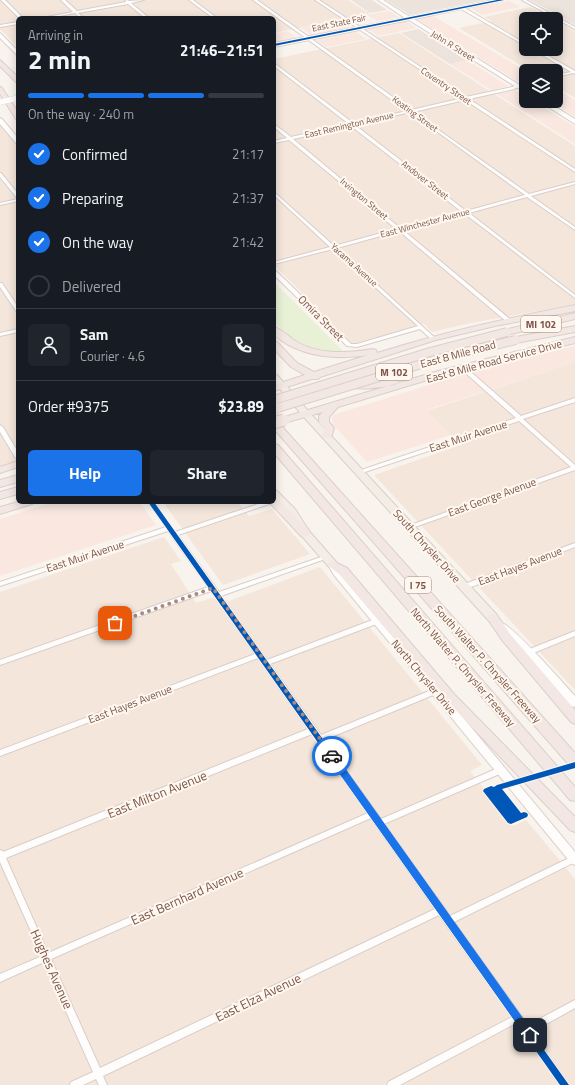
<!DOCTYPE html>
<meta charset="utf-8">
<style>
:root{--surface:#171b24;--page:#20242c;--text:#f1f3f6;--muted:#9ea1a6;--line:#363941;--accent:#1a73e8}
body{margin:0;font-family:"Titillium Web",sans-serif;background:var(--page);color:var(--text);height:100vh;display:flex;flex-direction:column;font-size:15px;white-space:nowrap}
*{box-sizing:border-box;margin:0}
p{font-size:13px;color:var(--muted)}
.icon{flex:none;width:22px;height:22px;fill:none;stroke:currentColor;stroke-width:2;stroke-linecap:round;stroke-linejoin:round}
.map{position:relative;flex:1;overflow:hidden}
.details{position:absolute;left:16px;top:16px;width:260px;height:488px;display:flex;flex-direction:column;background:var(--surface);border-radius:6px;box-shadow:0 2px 10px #0003}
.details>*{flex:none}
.controls{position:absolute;left:519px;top:12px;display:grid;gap:8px}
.controls a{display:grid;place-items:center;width:44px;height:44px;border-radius:6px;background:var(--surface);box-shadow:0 2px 10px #0003;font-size:20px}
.pin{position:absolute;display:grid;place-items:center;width:34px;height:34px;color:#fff;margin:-17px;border-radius:8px;box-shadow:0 2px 6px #0006}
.courier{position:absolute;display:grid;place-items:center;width:40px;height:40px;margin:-20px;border:3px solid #1a73e8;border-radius:50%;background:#fff;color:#222;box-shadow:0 1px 5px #0007}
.headline em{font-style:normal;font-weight:700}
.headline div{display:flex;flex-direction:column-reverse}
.headline{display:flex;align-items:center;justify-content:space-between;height:68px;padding:0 12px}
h1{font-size:26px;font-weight:700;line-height:30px}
.bar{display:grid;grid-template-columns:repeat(4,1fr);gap:6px 4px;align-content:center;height:48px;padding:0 12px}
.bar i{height:5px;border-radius:3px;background:var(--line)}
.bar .selected{background:var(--accent)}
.bar p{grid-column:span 4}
.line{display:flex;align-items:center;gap:10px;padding:0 12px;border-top:1px solid var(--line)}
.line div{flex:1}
.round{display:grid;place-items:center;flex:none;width:42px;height:42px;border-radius:6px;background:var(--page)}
ol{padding:0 12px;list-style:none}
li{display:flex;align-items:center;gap:12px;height:44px}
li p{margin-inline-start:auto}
li .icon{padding:4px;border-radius:50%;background:var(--accent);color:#fff;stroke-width:4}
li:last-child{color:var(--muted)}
li i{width:22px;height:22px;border:2px solid var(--line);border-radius:50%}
.action{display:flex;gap:8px;margin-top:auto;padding:8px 12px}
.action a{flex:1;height:46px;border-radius:6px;background:var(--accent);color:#fff;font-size:16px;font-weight:700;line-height:46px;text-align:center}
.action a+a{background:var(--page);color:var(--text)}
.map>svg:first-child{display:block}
.residential{fill:#f4e6db}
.commercial{fill:#f9e7e0}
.industrial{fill:#ede3dd}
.green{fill:#e8f1d6}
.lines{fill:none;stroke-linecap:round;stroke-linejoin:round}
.street-casing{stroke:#d8ceca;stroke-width:2}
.secondary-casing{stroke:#dad0cb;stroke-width:2}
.primary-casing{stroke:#dbcfca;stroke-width:2}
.highway-casing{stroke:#dbcfca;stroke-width:2}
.street{fill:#fefdfc;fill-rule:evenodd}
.secondary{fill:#fefdfc;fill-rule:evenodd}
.primary{fill:#f3ede6;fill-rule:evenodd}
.highway{fill:#f3e7e4;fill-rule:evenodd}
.secondary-bridge-casing{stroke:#dad0cb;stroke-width:6;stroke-linecap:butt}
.highway-bridge-far1-casing{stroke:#dbcfca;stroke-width:10;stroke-linecap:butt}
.highway-bridge-casing{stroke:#dbcfca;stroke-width:13;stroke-linecap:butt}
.secondary-bridge{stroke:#fefdfc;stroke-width:5.5}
.highway-bridge-far1{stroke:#f3e7e4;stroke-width:8}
.highway-bridge{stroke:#f3e7e4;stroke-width:11}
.cycleway-casing{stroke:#fff8f0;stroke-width:2}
.cycleway{fill:#0057b8;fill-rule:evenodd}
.route{fill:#1a73e8}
.done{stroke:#a88c82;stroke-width:4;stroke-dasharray:0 7.2}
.labels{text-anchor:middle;stroke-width:4;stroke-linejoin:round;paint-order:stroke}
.far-street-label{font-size:9px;fill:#7c5548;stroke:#fff8f0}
.shield{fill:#fff8f0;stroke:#a3867a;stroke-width:1}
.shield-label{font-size:10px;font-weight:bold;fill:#7c5548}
.street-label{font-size:11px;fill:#7c5548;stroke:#fff8f0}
.near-street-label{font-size:13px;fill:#7c5548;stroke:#fff8f0}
</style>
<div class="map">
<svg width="575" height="1085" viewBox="0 0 575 1085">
<rect width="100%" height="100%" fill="#f9f3ed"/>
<path class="residential" d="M0 0H348L370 14 274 33V18H18V48L0 29Z
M530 7 553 19H526V49H556V21L575 31V98L556 86V71H530L459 28 492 21 484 17Z
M399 33 575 146V304L466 324 432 332 424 324 353 344 274 265V59Z
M0 123 18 145V462L0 467Z
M575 362V690L374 475 461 445 426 411Z
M163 502H238L249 516 272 509 310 554 223 585Z
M164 537 181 561 171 564 196 603 211 598 229 601 320 567 482 765 470 771 513 826 526 820 575 879V1085H0V592Z"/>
<path class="commercial" d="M509 1 520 7 482 15 471 8Z
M389 11 399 17 377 21 367 15Z
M433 16 526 71V80L519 82 417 19Z
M340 21 349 27 311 35 301 28Z
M406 21 416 28 378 36 368 29Z
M287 31 297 38 274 43V34Z
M356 32 366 39 326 47 316 40Z
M467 60 508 86 491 90 450 64Z
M556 89 575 100V116L550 101H556Z
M515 90 526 97V101H533L575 127V144L497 94Z
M575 346V362L426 410 451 435 367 462 333 424 332 419 333 415 483 368Z
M54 502H142L140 503 156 525 0 576V519Z"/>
<path class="industrial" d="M351 0H372L387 10 370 13Z
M386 0H487L410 15Z
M529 0H575V25L547 9Z
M418 29 467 60 450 64 401 33Z"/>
<path class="green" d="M274 282 345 353C314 350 296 345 274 322Z"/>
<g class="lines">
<g class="street-casing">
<path id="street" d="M1 0H5L23 18H19Z
M61 0H65L77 11 126 2 125 1 127 0 129 1 144 0 131 3 149 18H145L128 4 78 13 84 18H80L75 13 49 18H42L73 12Z
M189 0H193L217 18H213Z
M253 0H257L411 110 463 98 315 0H319L466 97 512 87 526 81V83L514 89 469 99 575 169V172L465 100 413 112 529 194 575 182V184L531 196 575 227V230L527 197 469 213 575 295V298L465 214 403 230 511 320V322H507L399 231 337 248 435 338V339H431L420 329 357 347 347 346 274 275V271H276L351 344H357L418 326 333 249 274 264V262L330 247 274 195V192L334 246 396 229 289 140 274 143V141L287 138 274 127V124L291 137 349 124 274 66V63L353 123 407 111ZM410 112 525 195 466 211 355 125ZM351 126 462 212 400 228 293 139Z
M522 0H526L575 27V29Z
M461 7H463L526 44V46L461 9Z
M18 22V24L0 27V25Z
M532 49H536L575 71V74L573 73 556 77V75L571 72Z
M0 173H1L18 194V198H17L0 177Z
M18 199V201L0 205V203Z
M0 283H2L18 307V311H16L0 287Z
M18 329V332L0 336V333Z
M462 365 464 366 521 416 575 398V402L523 419 575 465V470L412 528H408L407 527 408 526 571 467 519 421 362 473H358L357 472 358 471 516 418 460 368V366Z
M0 425 3 427 18 452V459L15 457 0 432Z
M148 502H154L175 532 264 502H273L272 503 178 535 219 592 324 556H328L329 557 328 558 221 596 267 660 375 619H379L380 621 379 623 270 664 321 735 434 689H438L439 691 438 693 324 740 381 819 498 768 501 767 504 768 505 770 504 772 384 824 450 916 571 857 575 856V862L454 922 528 1025 575 1000V1008L532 1032 569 1085H560L516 1023 400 1085H387L388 1082 512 1017 439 915 103 1076 107 1085H99L96 1079 83 1085H70L71 1082 93 1072 44 962 0 982V974L42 956 0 862V850L3 851V852L308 729 258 658 0 756V750L255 654 211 591 0 665V660L208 587 168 531 0 586V582L166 527ZM312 734 368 813 48 953 6 858ZM371 818 435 909 100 1068 51 959Z
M575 543V547L466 589H464L461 587 462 585Z
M575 631V636L531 654H527L526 652 527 650Z"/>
</g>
<g class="secondary-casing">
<path id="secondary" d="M378 0H383L410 17 495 0H504L414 19 526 89V93L409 20 274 47V43L405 18Z
M0 33 18 51V56L0 38Z
M539 101H546L575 119V124Z
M0 118 2 119 18 138V144L16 143 0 124Z
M333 562 336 563 341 571 575 852V865L571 863 334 575 328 565Z
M500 622C514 626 562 682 575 696V707L571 706 510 638 497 627 495 625 497 623Z"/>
</g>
<g class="primary-casing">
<path id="primary" d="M274 374 277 375 309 412 497 615 498 618 497 621H489L303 416 274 382Z
M274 490 277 491 295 509 309 531 337 563 338 565 337 567H329L301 535 288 513 274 499Z"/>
</g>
<g class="highway-casing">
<path id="highway" d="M0 60 18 77V83L16 82 0 66Z
M0 87 2 88 18 112V120L16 119 0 94Z
M575 305V311L495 326 436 340 320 377 318 379H312L274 391V385L305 375 291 367 274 349V341L277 342 297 363 314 372 368 355C335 360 300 357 274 335V327C282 329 290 338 297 342 320 355 348 353 373 349L376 350 377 353C444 332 507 318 575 305Z
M575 313V319L507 335 502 332 504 330Z
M575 326V332L516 343 511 340 516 337Z
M575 337V343L444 375 338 407 329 417V422L334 428 331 438H323L322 436 324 428 319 422V416L323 412 284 423 279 420 281 418 438 371Z
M394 379 399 382 397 384C387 387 353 392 346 385L351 382H375Z
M274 420 277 421 575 753V767L570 766 274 429Z
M274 444 278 445 575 787V801L570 800 274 453Z
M18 461V467L0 473V467Z
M18 475V482L0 487V480Z
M18 487V494L0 499V492Z
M274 498 278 499 309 530 310 533 309 536H301L270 503 269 502H274Z
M18 502H33L32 504 0 514V507Z
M333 561 347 568 454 694 575 817V832L570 830 446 700 339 574 327 565 329 562Z
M493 614 497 615 510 634 575 710V724L571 722 502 640 487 618 489 615Z"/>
</g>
<use href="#street" class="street"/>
<use href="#secondary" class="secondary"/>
<use href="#primary" class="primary"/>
<use href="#highway" class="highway"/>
<g class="secondary-bridge-casing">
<path id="secondary-bridge" d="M0 102 18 98"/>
</g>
<g class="highway-bridge-far1-casing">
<path id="highway-bridge-far1" d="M274 400 430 352 507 332
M274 409 438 359 516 340"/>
</g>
<g class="highway-bridge-casing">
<path id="highway-bridge" d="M274 409 276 408
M274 423 284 420"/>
</g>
<use href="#secondary-bridge" class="secondary-bridge"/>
<use href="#highway-bridge-far1" class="highway-bridge-far1"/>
<use href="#highway-bridge" class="highway-bridge"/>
<g class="cycleway-casing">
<path id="cycleway" d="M497 0H504L274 46V44Z
M148 502H154L569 1085H560Z
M575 762V768L502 789 521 813 524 812 527 813 528 815 527 817 511 824 508 823 483 791 484 789 491 786 494 787 497 785Z"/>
</g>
<use href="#cycleway" class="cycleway"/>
</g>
<path class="route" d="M332 753 335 754 533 1032 535 1035 533 1038 530 1039 527 1038 329 759V754Z"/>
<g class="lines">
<path class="done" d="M115 623 213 588 332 756"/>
</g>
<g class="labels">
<g class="far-street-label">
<text transform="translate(339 23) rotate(-12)" y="3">East State Fair</text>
<text transform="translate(453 46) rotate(32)" y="3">John R Street</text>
<text transform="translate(446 86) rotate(34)" y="3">Coventry Street</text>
<text transform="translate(415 114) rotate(36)" y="3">Keating Street</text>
<text transform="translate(349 125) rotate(-13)" y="3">East Remington Avenue</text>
<text transform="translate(425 180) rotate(38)" y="3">Andover Street</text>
<text transform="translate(364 199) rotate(40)" y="3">Irvington Street</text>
<text transform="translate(425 223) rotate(-15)" y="3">East Winchester Avenue</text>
<text transform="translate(354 265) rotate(42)" y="3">Yacama Avenue</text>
</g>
<g class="shield">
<rect x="521" y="316" width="40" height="16" rx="3"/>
<rect x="376" y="364" width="36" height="16" rx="3"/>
<rect x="405" y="577" width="26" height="16" rx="3"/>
</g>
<g class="shield-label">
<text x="541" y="328">MI 102</text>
<text x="394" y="376">M 102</text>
<text x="418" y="589">I 75</text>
</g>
<g class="street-label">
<text transform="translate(321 318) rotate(45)" y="4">Omira Street</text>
<text transform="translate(458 354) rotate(-15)" y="4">East 8 Mile Road</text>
<text transform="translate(494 361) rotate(-15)" y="4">East 8 Mile Road Service Drive</text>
<text transform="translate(468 436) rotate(-18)" y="4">East Muir Avenue</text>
<text transform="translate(492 497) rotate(-20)" y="4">East George Avenue</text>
<text transform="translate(427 546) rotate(48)" y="4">South Chrysler Drive</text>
<text transform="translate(85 556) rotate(-18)" y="4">East Muir Avenue</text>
<text transform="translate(520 566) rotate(-21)" y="4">East Hayes Avenue</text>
<text transform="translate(488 664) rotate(48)" y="4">South Walter P. Chrysler Freeway</text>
<text transform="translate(463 667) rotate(49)" y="4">North Walter P. Chrysler Freeway</text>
<text transform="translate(424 677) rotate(50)" y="4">North Chrysler Drive</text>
<text transform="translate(130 704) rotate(-21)" y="4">East Hayes Avenue</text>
</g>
<g class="near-street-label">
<text transform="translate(157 794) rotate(-22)" y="5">East Milton Avenue</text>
<text transform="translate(187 896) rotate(-24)" y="5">East Bernhard Avenue</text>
<text transform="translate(52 969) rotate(66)" y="5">Hughes Avenue</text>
<text transform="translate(258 997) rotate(-26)" y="5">East Elza Avenue</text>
</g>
</g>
</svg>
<div class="controls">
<a><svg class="icon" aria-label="locate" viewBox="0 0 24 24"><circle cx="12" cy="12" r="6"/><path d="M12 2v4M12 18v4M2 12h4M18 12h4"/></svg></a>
<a><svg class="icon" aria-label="layers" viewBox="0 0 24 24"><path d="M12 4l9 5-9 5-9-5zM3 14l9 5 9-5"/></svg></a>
</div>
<div class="pin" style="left:115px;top:623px;background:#ea580c"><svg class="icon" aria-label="bag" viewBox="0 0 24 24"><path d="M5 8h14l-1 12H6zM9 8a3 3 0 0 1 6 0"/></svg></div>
<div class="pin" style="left:530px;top:1035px;background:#1f2937"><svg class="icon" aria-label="home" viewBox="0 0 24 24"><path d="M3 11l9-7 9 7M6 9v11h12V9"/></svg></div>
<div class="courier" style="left:332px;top:756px"><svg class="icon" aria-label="car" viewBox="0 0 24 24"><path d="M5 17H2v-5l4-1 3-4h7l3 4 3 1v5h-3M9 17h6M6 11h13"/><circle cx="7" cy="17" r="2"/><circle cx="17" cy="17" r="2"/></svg></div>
<section class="details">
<div class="headline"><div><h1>2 min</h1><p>Arriving in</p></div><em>21:46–21:51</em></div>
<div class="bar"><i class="selected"></i><i class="selected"></i><i class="selected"></i><i></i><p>On the way · 240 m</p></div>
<ol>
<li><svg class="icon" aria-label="check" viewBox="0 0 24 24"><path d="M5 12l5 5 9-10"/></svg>Confirmed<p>21:17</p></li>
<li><svg class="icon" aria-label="check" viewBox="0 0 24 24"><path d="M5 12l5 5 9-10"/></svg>Preparing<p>21:37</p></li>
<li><svg class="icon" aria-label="check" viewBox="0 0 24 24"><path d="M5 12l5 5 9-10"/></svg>On the way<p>21:42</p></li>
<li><i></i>Delivered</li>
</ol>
<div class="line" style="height:72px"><a class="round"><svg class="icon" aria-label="person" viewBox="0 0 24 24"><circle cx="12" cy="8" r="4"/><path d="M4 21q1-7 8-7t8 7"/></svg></a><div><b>Sam</b><p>Courier · 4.6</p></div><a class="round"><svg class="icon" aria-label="phone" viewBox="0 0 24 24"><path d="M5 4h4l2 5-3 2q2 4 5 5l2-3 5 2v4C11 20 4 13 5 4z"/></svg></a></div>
<div class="line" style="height:52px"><div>Order #9375</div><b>$23.89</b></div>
<div class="action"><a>Help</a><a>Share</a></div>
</section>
</div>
